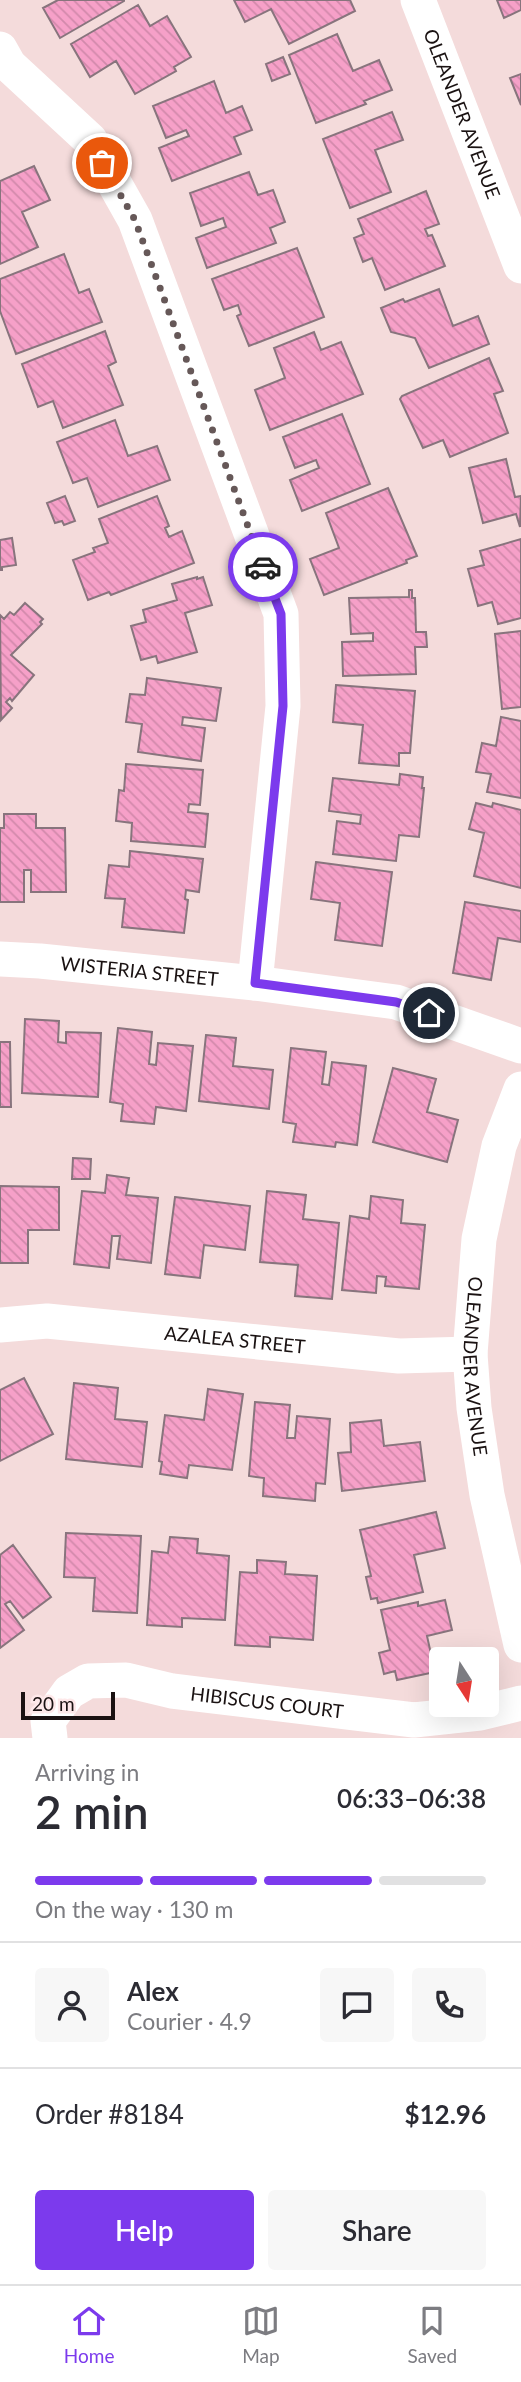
<!DOCTYPE html>
<meta charset="utf-8">
<style>
:root{--surface:#fff;--page:#f7f7f7;--text:#2b2b33;--muted:#7c7c81;--line:#e1e1e2;--accent:#7c3aed}
body{margin:0;font-family:Lato,sans-serif;background:var(--page);color:var(--text);height:100vh;display:flex;flex-direction:column;font-size:26px;white-space:nowrap}
*{box-sizing:border-box;margin:0}
p{font-size:23px;color:var(--muted)}
.icon{flex:none;width:38px;height:38px;fill:none;stroke:currentColor;stroke-width:2;stroke-linecap:round;stroke-linejoin:round}
.map{position:relative;height:1738px;overflow:hidden}
.details{display:flex;flex-direction:column;background:var(--surface);flex:1}
.details>*{flex:none}
.needle{width:46px;rotate:168deg}
.fabs{position:absolute;left:429px;top:1647px;display:grid;gap:14px}
.fabs a{display:grid;place-items:center;width:70px;height:70px;border-radius:7px;background:var(--surface);box-shadow:0 7px 28px #0002;font-size:35px}
.scale{position:absolute;left:21px;bottom:18px;width:94px;box-sizing:border-box;padding-left:7px;border:4px solid #1a1212;border-top:0;font-size:19px;line-height:24px;white-space:nowrap;color:#1a1212;-webkit-text-stroke:5px #fee9ea;paint-order:stroke}
.pin{position:absolute;display:grid;place-items:center;width:60px;height:60px;color:#fff;margin:-30px;border:4px solid #fff;border-radius:50%;box-shadow:0 2px 7px #0007}
.courier{position:absolute;display:grid;place-items:center;width:70px;height:70px;margin:-35px;border:5px solid #7c3aed;border-radius:50%;background:#fff;color:#222;box-shadow:0 2px 9px #0007}
.headline em{font-style:normal;font-weight:600}
.headline div{display:flex;flex-direction:column-reverse}
.headline{display:flex;align-items:center;justify-content:space-between;height:119px;padding:0 35px}
h1{font-size:46px;font-weight:600;line-height:52px}
.bar{display:grid;grid-template-columns:repeat(4,1fr);gap:10px 7px;align-content:center;height:84px;padding:0 35px}
.bar i{height:9px;border-radius:5px;background:var(--line)}
.bar .current{background:var(--accent)}
.bar p{grid-column:span 4}
.line{display:flex;align-items:center;gap:18px;padding:0 35px;border-top:2px solid var(--line)}
.line div{flex:1}
.round{display:grid;place-items:center;flex:none;width:74px;height:74px;border-radius:7px;background:var(--page)}
.action{display:flex;gap:14px;margin-top:auto;padding:14px 35px}
.action a{flex:1;height:80px;border-radius:7px;background:var(--accent);color:#fff;font-size:28px;font-weight:600;line-height:80px;text-align:center}
.action a+a{background:var(--page);color:var(--text)}
.tabs{display:flex;justify-content:space-around;align-items:center;height:98px;border-top:2px solid var(--line);background:var(--surface);font-size:19px;color:var(--muted)}
.tabs a{display:grid;justify-items:center;gap:4px}
.tabs .current{color:var(--accent)}
.map>svg:first-child{display:block}
.building{fill:url(#building-back-hatch);stroke:#88747d;stroke-width:2}
.lines{fill:none;stroke-linecap:round;stroke-linejoin:round}
.minor{stroke:#fff;stroke-width:35}
.done{stroke:#665858;stroke-width:7;stroke-dasharray:0 12.6}
.route{stroke:#7c3aed;stroke-width:9}
.labels{text-anchor:middle;stroke-width:6;stroke-linejoin:round;paint-order:stroke}
.street-label{font-size:19px;fill:#1a1212;stroke:#fee9ea}
</style>
<div class="map">
<svg width="521" height="1738" viewBox="0 0 521 1738">
<defs>
<pattern id="building-back-hatch" width="6" height="6" patternUnits="userSpaceOnUse" patternTransform="scale(1.75)"><rect width="6" height="6" fill="#f6a0c8"/><path d="M-1 5l2 2M0 0l6 6M5-1l2 2" fill="none" stroke="#d289ab"/></pattern>
</defs>
<rect width="100%" height="100%" fill="#f4dbdb"/>
<path class="building" d="M58 0H124V1L60 38 43 8Z
M234 0H350L355 11 289 44 271 9 245 22Z
M497 0H521V10L504 18Z
M138 5 150 26 167 16 191 57 174 67 176 71 135 94 116 61 90 77 71 44Z
M337 34 353 71 379 60 392 90 364 101 366 104 316 123 289 55Z
M283 57 290 74 272 81 266 64Z
M521 74V105L510 78Z
M214 81 226 113 242 106 252 130 234 137 241 154 172 181 159 148 189 136 186 130 166 138 153 106Z
M392 112 403 140 375 150 391 192 350 208 323 139Z
M34 166 50 200 22 212 38 247 0 264V181Z
M249 172 258 195 273 190 285 222 270 228 276 243 207 268 196 238 226 227 223 218 201 226 190 193Z
M426 191 439 224 425 229 428 236 432 235 445 266 385 290 372 258 363 262 354 238 364 234 358 219Z
M297 248 324 317 249 346 237 316 241 314 238 305 224 310 212 279Z
M64 254 79 293 89 289 102 322 16 354 0 311V279Z
M439 289 453 326 478 316 489 344 429 368 415 338 391 332 381 308 403 299 405 302Z
M105 331 116 362 108 366 123 405 63 428 53 401 38 407 22 364Z
M314 332 321 350 341 342 363 394 270 430 255 390 285 378 274 348Z
M489 358 503 391 494 394 508 433 450 457 443 440 423 448 400 399 402 396Z
M342 414 370 484 302 511 290 480 319 468 316 460 295 468 283 437Z
M115 420 128 456 157 446 170 480 98 507 87 478 73 483 57 442Z
M506 459 515 497 521 496 520 527 516 514 483 523 469 468Z
M388 488 417 556 406 560 407 563 324 595 310 559 339 548 326 513Z
M65 496 75 521 64 525 62 521 55 523 47 503Z
M157 496 169 526 165 528 169 537 182 531 194 563 111 595 109 592 88 600 73 560 95 552 93 548 108 543 99 519Z
M12 538 16 565 2 567V570H0V540Z
M521 539V618L498 624 492 602 478 606 468 569 484 565 480 551Z
M197 577V579L203 577 212 605 185 613 197 652 158 663 156 656 141 660 131 626 146 622 143 610 177 600 172 584Z
M409 590H412V598H415L416 632H426L427 647H415L416 674 343 676 342 642 373 641V633L351 634 349 598 409 597Z
M25 603 43 619 40 622 42 624 11 655 34 675 12 701 10 698 6 702 12 708 1 720 0 615 4 619 10 612 14 615Z
M521 631V707L502 709 495 634Z
M147 678 221 688 216 721 183 717 182 725 205 728 201 761 138 752 142 724 126 722 130 694 145 695Z
M336 685 415 691 410 753H399V766L359 763 363 725 333 722Z
M501 717 521 721V798L487 792 491 774 476 772 482 743 496 746Z
M126 764 203 770 200 805 189 804 188 812 208 814 205 847 131 841 132 823 116 821 119 790 124 791Z
M400 774 423 777 422 788H424L419 837 399 835 396 861 333 854 337 821 360 824 361 815 329 811 333 778 399 785Z
M476 803 492 807 493 803 521 810V888L474 876 484 833 469 829Z
M4 814H36V828H65L66 892H31V870H24V902H0V828H4Z
M130 851 203 859 199 892 186 890 185 899 188 900 184 933 122 927 125 899 105 898 109 865 129 867Z
M316 862 392 872 382 946 335 940 340 903 311 899Z
M465 902 521 911V942L498 938 491 980 453 973Z
M25 1019 59 1021 58 1042 66 1043V1032L101 1033 98 1097 22 1093Z
M118 1028 152 1032 149 1064 156 1065 158 1043 193 1046 186 1111 156 1107 154 1124 121 1121 123 1104 110 1102Z
M206 1035 236 1038 233 1066 273 1070 269 1109 199 1101Z
M0 1042H10L11 1107H0Z
M291 1048 326 1052 322 1084 329 1085 332 1062 366 1066 357 1145 336 1142 335 1147 293 1142 296 1124 283 1122Z
M393 1068 436 1079 427 1112 458 1120 447 1162 373 1142Z
M73 1158 91 1159 90 1179H72Z
M107 1175 129 1178 126 1195 158 1198 151 1263 117 1259 120 1236H112L109 1268 74 1264 82 1191 105 1193Z
M0 1186 59 1187V1230H28V1263H0Z
M267 1191 306 1195 303 1219 339 1223 332 1299 295 1296 298 1265 260 1262Z
M371 1196 403 1200 401 1223 425 1225 419 1289 385 1286 386 1277 377 1276 376 1293 342 1290 350 1216 369 1219Z
M175 1197 250 1206 245 1250 204 1245 200 1278 165 1274Z
M24 1378 53 1434 0 1461V1390Z
M74 1383 118 1388 115 1419 147 1422 142 1467 66 1459Z
M208 1389 243 1394 232 1470 189 1465 187 1478 160 1474 162 1462 159 1461 165 1415 204 1420Z
M255 1402 290 1405 287 1438H295L297 1416 330 1419 325 1484 316 1483 315 1501 263 1496 264 1478 249 1476Z
M381 1420 384 1446 420 1442 425 1481 342 1491 338 1453 351 1452 350 1423Z
M436 1512 445 1548 414 1555 423 1592 378 1603 377 1598 371 1599 366 1577 371 1576 360 1530Z
M66 1533 141 1536 137 1613 93 1611 95 1578 64 1577Z
M170 1537 198 1539 197 1553 229 1556 225 1620 182 1618V1627L147 1625 152 1551 168 1553Z
M13 1545 51 1597 23 1618 10 1601 5 1604 24 1630 0 1648V1555Z
M257 1560 286 1562 285 1574 317 1576 313 1640 270 1637V1647L235 1645 240 1572 257 1573Z
M445 1600 452 1630 427 1636 435 1672 397 1680 395 1671 384 1674 379 1653 390 1650 381 1610 418 1602V1606Z"/>
<g class="lines">
<g class="minor">
<path id="s1" d="M418 0 521 266"/>
<path d="M0 49 9 65 90 140 135 220 281 614 283 706 255 983"/>
<path id="s2" d="M0 959 40 961 255 983 396 1002 521 1046"/>
<path id="s3" d="M521 1089 499 1146 479 1239 470 1354 474 1408 487 1495 521 1645"/>
<path id="s4" d="M0 1325 47 1321 399 1356 470 1354"/>
<path id="s5" d="M50 1738 48 1721 69 1692 88 1681 126 1680 172 1691 414 1720 480 1713 521 1703"/>
</g>
</g>
<g class="lines">
<path class="done" d="M102 163 135 220 263 567"/>
<path class="route" d="M263 567 281 614 283 706 255 983 396 1002 429 1013"/>
</g>
<g class="labels">
<g class="street-label">
<text dy="7" stroke="none"><textPath href="#s1" startOffset="122">OLEANDER AVENUE</textPath></text>
<text dy="7" stroke="none"><textPath href="#s2" startOffset="140">WISTERIA STREET</textPath></text>
<text dy="7" stroke="none"><textPath href="#s4" startOffset="236">AZALEA STREET</textPath></text>
<text dy="7" stroke="none"><textPath href="#s3" startOffset="284">OLEANDER AVENUE</textPath></text>
<text dy="7" stroke="none"><textPath href="#s5" startOffset="256">HIBISCUS COURT</textPath></text>
</g>
</g>
</svg>
<div class="fabs">
<a><svg class="needle" viewBox="-14 -14 28 28"><path d="M0-13l5 13h-10z" fill="#e53935"/><path d="M0 13l5-13h-10z" fill="#7c7c81"/></svg></a>
</div>
<div class="scale">20 m</div>
<div class="pin" style="left:102px;top:163px;background:#ea580c"><svg class="icon" aria-label="bag" viewBox="0 0 24 24"><path d="M5 8h14l-1 12H6zM9 8a3 3 0 0 1 6 0"/></svg></div>
<div class="pin" style="left:429px;top:1013px;background:#1f2937"><svg class="icon" aria-label="home" viewBox="0 0 24 24"><path d="M3 11l9-7 9 7M6 9v11h12V9"/></svg></div>
<div class="courier" style="left:263px;top:567px"><svg class="icon" aria-label="car" viewBox="0 0 24 24"><path d="M5 17H2v-5l4-1 3-4h7l3 4 3 1v5h-3M9 17h6M6 11h13"/><circle cx="7" cy="17" r="2"/><circle cx="17" cy="17" r="2"/></svg></div>
</div>
<section class="details">
<div class="headline"><div><h1>2 min</h1><p>Arriving in</p></div><em>06:33–06:38</em></div>
<div class="bar"><i class="current"></i><i class="current"></i><i class="current"></i><i></i><p>On the way · 130 m</p></div>
<div class="line" style="height:126px"><a class="round"><svg class="icon" aria-label="person" viewBox="0 0 24 24"><circle cx="12" cy="8" r="4"/><path d="M4 21q1-7 8-7t8 7"/></svg></a><div><b>Alex</b><p>Courier · 4.9</p></div><a class="round"><svg class="icon" aria-label="chat" viewBox="0 0 24 24"><path d="M4 5h16v11H9l-5 4z"/></svg></a><a class="round"><svg class="icon" aria-label="phone" viewBox="0 0 24 24"><path d="M5 4h4l2 5-3 2q2 4 5 5l2-3 5 2v4C11 20 4 13 5 4z"/></svg></a></div>
<div class="line" style="height:91px"><div>Order #8184</div><b>$12.96</b></div>
<div class="action"><a>Help</a><a>Share</a></div>
</section>
<nav class="tabs">
<a class="current"><svg class="icon" aria-label="home" viewBox="0 0 24 24"><path d="M3 11l9-7 9 7M6 9v11h12V9"/></svg>Home</a>
<a><svg class="icon" aria-label="map" viewBox="0 0 24 24"><path d="M3 6l6-2 6 2 6-2v14l-6 2-6-2-6 2zM9 4v14M15 6v14"/></svg>Map</a>
<a><svg class="icon" aria-label="saved" viewBox="0 0 24 24"><path d="M7 4h10v16l-5-4-5 4z"/></svg>Saved</a>
</nav>
